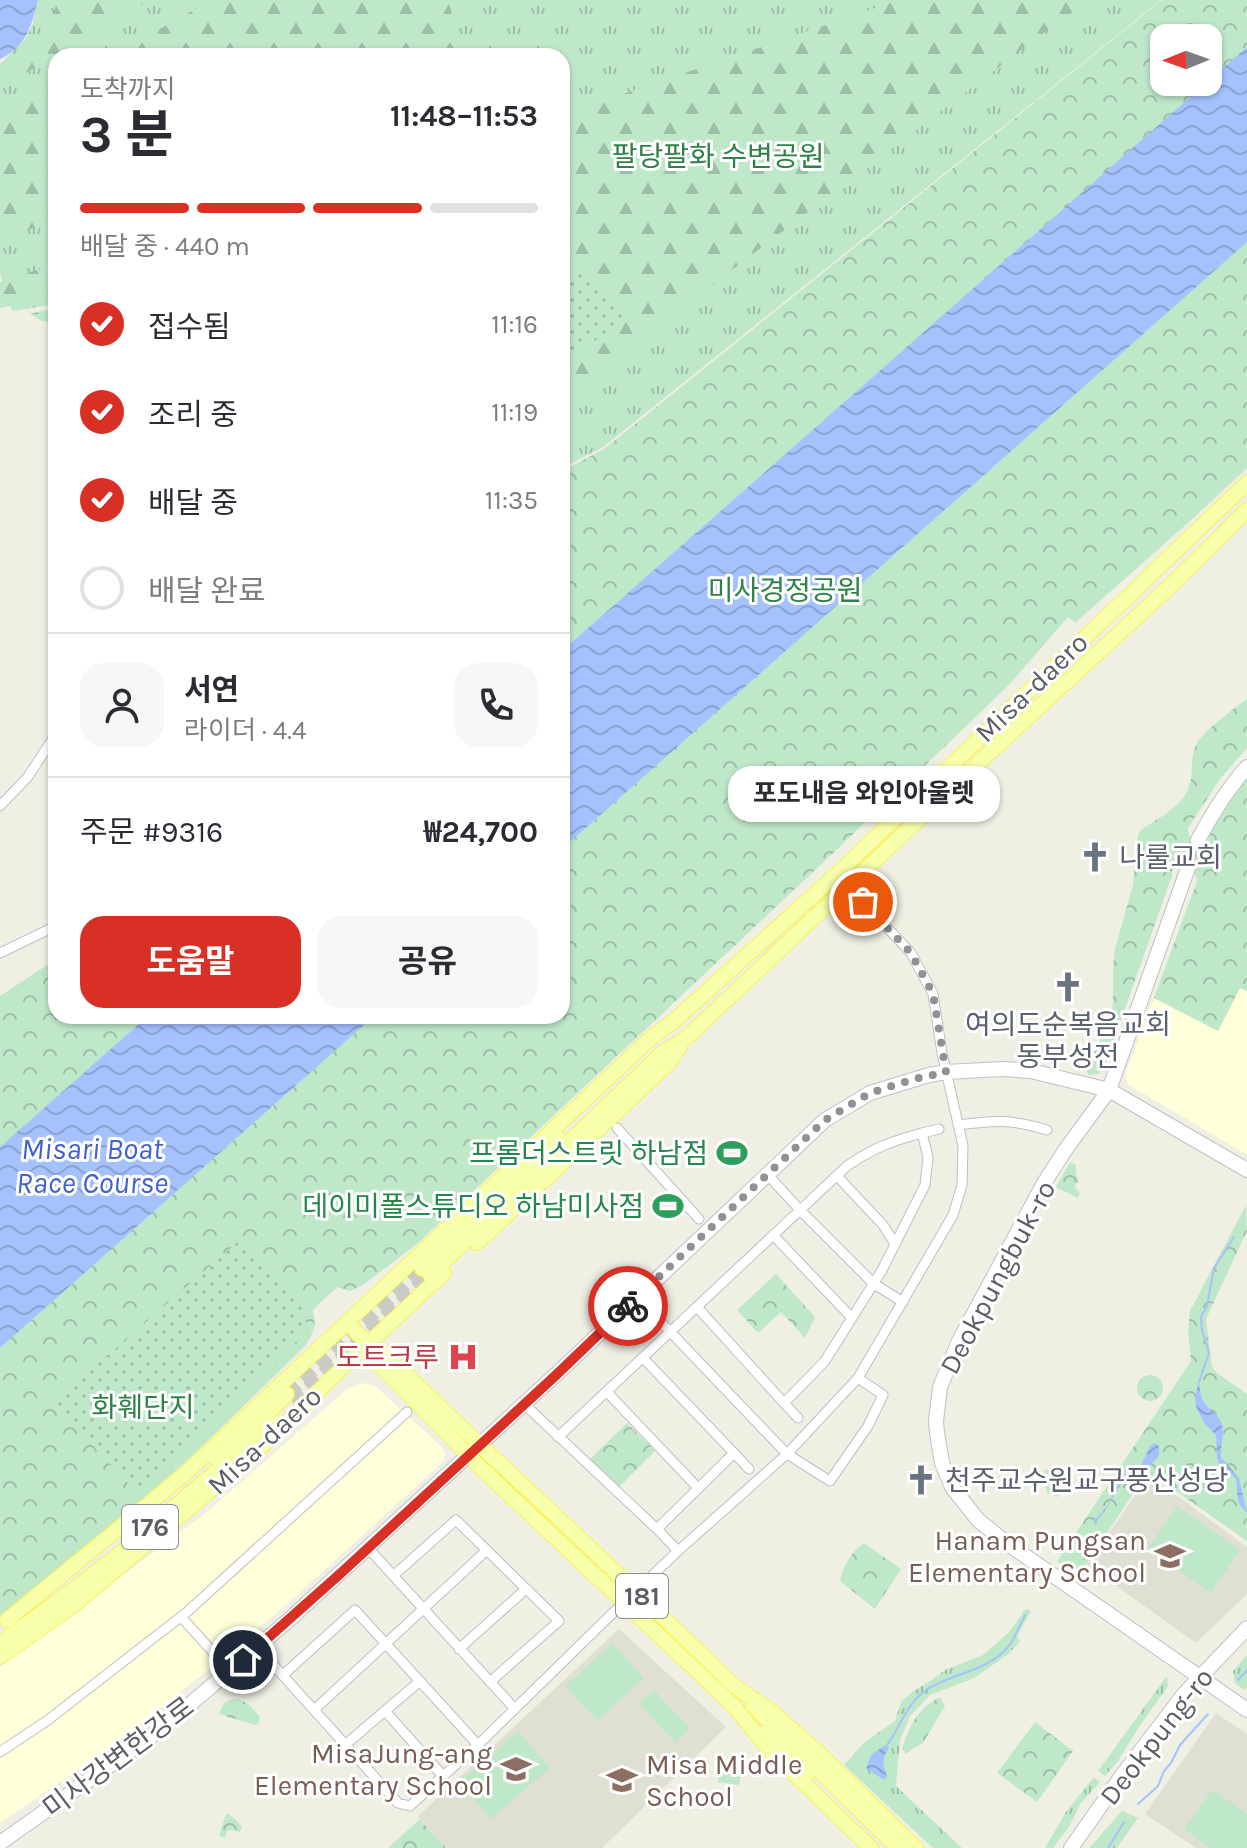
<!DOCTYPE html>
<html lang="ko">
<meta charset="utf-8">
<style>
:root{--surface:#fff;--page:#f7f7f7;--text:#2b2b33;--muted:#7c7c81;--line:#e1e1e2;--accent:#d93025}
body{margin:0;font-family:Karla,"Noto Sans KR",sans-serif;background:var(--page);color:var(--text);height:100vh;display:flex;flex-direction:column;font-size:30px;white-space:nowrap}
*{box-sizing:border-box;margin:0}
p{font-size:26px;color:var(--muted)}
.icon{flex:none;width:44px;height:44px;fill:none;stroke:currentColor;stroke-width:2;stroke-linecap:round;stroke-linejoin:round}
.map{position:relative;flex:1;overflow:hidden}
.panel{position:absolute;left:48px;top:48px;width:522px;height:976px;display:flex;flex-direction:column;background:var(--surface);border-radius:24px;box-shadow:0 2px 6px #0004}
.panel>*{flex:none}
.needle{width:52px;rotate:269deg}
.fabs{position:absolute;left:1150px;top:24px;display:grid;gap:16px}
.fabs a{display:grid;place-items:center;width:72px;height:72px;border-radius:16px;background:var(--surface);box-shadow:0 2px 6px #0004;font-size:40px}
.pin{position:absolute;display:grid;place-items:center;width:68px;height:68px;color:#fff;margin:-34px;border:4px solid #fff;border-radius:50%;box-shadow:0 2px 8px #0007}
.courier{position:absolute;display:grid;place-items:center;width:80px;height:80px;margin:-40px;border:6px solid #d93025;border-radius:50%;background:#fff;color:#222;box-shadow:0 2px 10px #0007}
.bubble{position:absolute;height:56px;border-radius:24px;background:var(--surface);box-shadow:0 2px 6px #0004;font-size:26px;font-weight:700;line-height:56px;text-align:center}
.head em{font-style:normal;font-weight:700}
.head div{display:flex;flex-direction:column-reverse}
.head{display:flex;align-items:center;justify-content:space-between;height:136px;padding:0 32px}
h1{font-size:52px;font-weight:700;line-height:60px}
.bar{display:grid;grid-template-columns:repeat(4,1fr);gap:12px 8px;align-content:center;height:96px;padding:0 32px}
.bar i{height:10px;border-radius:6px;background:var(--line)}
.bar .current{background:var(--accent)}
.bar p{grid-column:span 4}
.line{display:flex;align-items:center;gap:20px;padding:0 32px;border-top:2px solid var(--line)}
.line div{flex:1}
.round{display:grid;place-items:center;flex:none;width:84px;height:84px;border-radius:24px;background:var(--page)}
ol{padding:0 32px;list-style:none}
li{display:flex;align-items:center;gap:24px;height:88px}
li p{margin-inline-start:auto}
li .icon{padding:8px;border-radius:50%;background:var(--accent);color:#fff;stroke-width:4}
li:last-child{color:var(--muted)}
li i{width:44px;height:44px;border:4px solid var(--line);border-radius:50%}
.cta{display:flex;gap:16px;margin-top:auto;padding:16px 32px}
.cta a{flex:1;height:92px;border-radius:24px;background:var(--accent);color:#fff;font-size:32px;font-weight:700;line-height:92px;text-align:center}
.cta a+a{background:var(--page);color:var(--text)}
.map>svg:first-child{display:block}
.commercial{fill:#ffffda}
.education{fill:#e0dfd3}
.grass{fill:url(#grass-tufts)}
.forest{fill:url(#forest-firs)}
.park{fill:url(#park-crowns);fill-rule:evenodd}
.garden{fill:url(#garden-dots)}
.pitch{fill:#bfe8c9}
.water{fill:url(#water-waves)}
.lines{fill:none;stroke-linecap:round;stroke-linejoin:round}
.stream{stroke:#a5c2ff;stroke-width:2}
.secondary-tunnel{stroke:#cacbc4;stroke-width:14;stroke-dasharray:14 7;stroke-linecap:butt}
.primary-tunnel{stroke:#cacbc4;stroke-width:14;stroke-dasharray:14 7;stroke-linecap:butt}
.street-casing{stroke:#bebfc6;stroke-width:11}
.secondary-casing{stroke:#bfc0c8;stroke-width:16}
.primary-casing{stroke:#f9f253;stroke-width:16}
.street{stroke:#fff;stroke-width:9}
.secondary{stroke:#fff;stroke-width:14}
.primary{stroke:#f8ffaa;stroke-width:14}
.done{stroke:#8f9192;stroke-width:8;stroke-dasharray:0 14.4}
.route{stroke:#d93025;stroke-width:10}
.labels{text-anchor:middle;stroke-width:6;stroke-linejoin:round;paint-order:stroke}
.shield{fill:#fff;stroke:#8d8e94;stroke-width:2}
.shield-label{font-size:26px;font-weight:bold;fill:#5c5e66}
.park-label{font-size:28px;fill:#2f8247;stroke:#fff}
.street-label{font-size:28px;fill:#5c5e66;stroke:#fff}
.worship-label{font-size:28px;fill:#5b616d;stroke:#fff;text-anchor:start}
.leisure-label{font-size:28px;fill:#27864d;stroke:#fff;text-anchor:end}
.health-label{font-size:28px;fill:#be3a42;stroke:#fff;text-anchor:end}
.education-label{font-size:28px;fill:#785e54;stroke:#fff;text-anchor:end}
.water-label{font-size:30px;font-style:italic;fill:#4062ca;stroke:#fff}
</style>
<div class="map">
<svg width="1247" height="1848" viewBox="0 0 1247 1848">
<defs>
<pattern id="grass-tufts" width="24" height="20" patternUnits="userSpaceOnUse" patternTransform="scale(2)"><rect width="24" height="20" fill="#bfe8c9"/><path d="M3 7l-1-3M5 7V3M7 7l1-3M15 17l-1-3M17 17v-4M19 17l1-3" fill="none" stroke="#9ebfa7"/></pattern>
<pattern id="forest-firs" width="22" height="20" patternUnits="userSpaceOnUse" patternTransform="scale(2)"><rect width="22" height="20" fill="#bfe8c9"/><path d="M5 1l3.5 6h-7zM16 11l3.5 6h-7z" fill="#9ebfa7"/></pattern>
<pattern id="park-crowns" width="20" height="18" patternUnits="userSpaceOnUse" patternTransform="scale(2)"><rect width="20" height="18" fill="#bfe8c9"/><path d="M2 6a3 3 0 1 1 6 0M12 15a3 3 0 1 1 6 0" fill="none" stroke="#9ebfa7"/></pattern>
<pattern id="garden-dots" width="8" height="8" patternUnits="userSpaceOnUse" patternTransform="scale(2)"><rect width="8" height="8" fill="#bfe8c9"/><path d="M2 2h.1M6 6h.1" fill="none" stroke="#9ebfa7" stroke-width="1.8" stroke-linecap="round"/></pattern>
<pattern id="water-waves" width="16" height="10" patternUnits="userSpaceOnUse" patternTransform="scale(2)"><rect width="16" height="10" fill="#a5c2ff"/><path d="M0 5q4-4 8 0t8 0" fill="none" stroke="#8aa1d2"/></pattern>
</defs>
<rect width="100%" height="100%" fill="#efefe4"/>
<path class="commercial" d="M1240 987 1247 992V1155L1129 1085 1125 1075 1154 998 1217 1030Z
M362 1383 375 1386 441 1446 445 1453 444 1461 294 1598 225 1657 109 1748 0 1823V1667L207 1512 347 1389Z"/>
<path class="education" d="M1155 1480 1247 1547V1594L1196 1643 1087 1565 1144 1482Z
M619 1629 726 1727 602 1848H446L418 1816Z
M1216 1713 1247 1734V1848H1196L1145 1814Z"/>
<path class="grass" d="M38 0H1161L602 448 562 468V56H56V304L12 311 0 273V64L25 40 33 23Z
M1026 1609 1031 1611 1017 1636 1020 1642 1007 1655 974 1678 930 1695 910 1716 900 1740 896 1786 962 1848H933L844 1765 865 1742 895 1721 901 1702 912 1692 932 1680 945 1670 983 1655 1008 1633Z
M1247 1655V1687L1244 1690 1235 1683 1233 1671Z
M1167 1676 1168 1686 1139 1727 1118 1761 1105 1776 1098 1771Z
M1094 1777 1100 1782 1081 1803 1069 1827 1053 1848H1045L1066 1812Z
M1122 1811 1138 1818 1117 1848H1089Z"/>
<path class="forest" d="M58 0H149L105 24 0 89V65L42 42Z
M211 0H448L464 56H112Z
M899 0H1087L562 399V115Z
M56 88V220L0 240V120Z
M56 264V323L42 321 30 314 50 309 43 299 0 308V282Z"/>
<path class="park" d="M1162 0H1247V468L1189 522 1075 623 1068 617 1007 687 828 858 417 1244 363 1285 350 1291 337 1287 313 1310 315 1325 311 1336 305 1346 257 1393 193 1455 143 1500 0 1617V996L56 959V1016H562V471L604 449ZM1164 38H1208V82H1164Z
M1247 699V748L1220 779 1188 828C1188 838 1195 844 1205 842L1216 820 1247 779V991L1240 988 1218 1031 1154 998 1197 881C1195 867 1181 857 1172 871V876L1104 1068 1098 1074 1088 1075 1086 1069 1108 1025 1113 1004V967L1115 949 1133 885 1138 835 1141 830C1159 817 1184 807 1190 783 1194 769 1189 753 1199 740 1209 727 1233 709 1247 699Z
M1070 1162 1076 1165V1174L1079 1182 1074 1186 1080 1193 1078 1198 1056 1187Z
M1246 1205 1247 1231 1206 1319 1212 1367 1217 1373 1247 1394V1541L1156 1477 1142 1480 1078 1577 1057 1561 1191 1361 1188 1332 1190 1311Z
M776 1274 815 1317 805 1338 781 1312 758 1333 737 1310Z
M1137 1388a13 13 0 1 1 26 0a13 13 0 1 1-26 0Z
M627 1423 655 1451 617 1489 589 1460Z
M1046 1469 1064 1482 1066 1480 1068 1482 1058 1497 1047 1493 1045 1483 1040 1478Z
M864 1543 901 1569 875 1609 840 1581C843 1566 851 1552 864 1543Z
M940 1697 945 1706 923 1743 906 1753 902 1749C909 1726 918 1708 940 1697Z
M232 1699C246 1698 252 1708 260 1717L259 1723 255 1725 219 1714 224 1703Z
M1035 1722 1073 1751 1037 1802 997 1773Z
M228 1813 242 1826 240 1832 231 1830 227 1831 225 1838 219 1836 225 1817Z
M420 1819 446 1848H390L389 1847Z"/>
<path class="garden" d="M583 266 624 318 562 367V282Z
M241 1239 304 1311 307 1331 141 1497 53 1403Z"/>
<path class="pitch" d="M1177 1506 1240 1550 1211 1593 1150 1550 1149 1547Z
M613 1643 644 1678 597 1721 565 1686Z
M654 1690 690 1728 675 1743 639 1703Z
M518 1731 550 1768 491 1819 459 1782Z
M720 1770 741 1774 739 1785 718 1782Z
M1215 1791 1247 1814V1848H1210L1186 1831 1185 1828 1210 1793Z"/>
<path class="water" d="M0 0H38C32 25 26 48 0 59Z
M1247 47V242L562 849V651Z
M148 1016H374L0 1348V1147Z
M1199 1381C1200 1389 1200 1398 1206 1405 1212 1412 1219 1415 1222 1425 1225 1436 1220 1446 1221 1457L1239 1478 1247 1512C1235 1505 1238 1491 1236 1479L1219 1463 1217 1458 1216 1435 1205 1424 1196 1407 1195 1397Z
M1155 1443 1159 1446V1456L1149 1466 1132 1471 1127 1475 1104 1512 1095 1523 1093 1520C1117 1506 1112 1472 1141 1465L1151 1445Z
M885 1745 889 1748C881 1758 883 1765 887 1776L884 1780 866 1768 871 1755Z"/>
<g class="lines">
<path class="stream" d="M1199 1382 1209 1353 1202 1330 1201 1317 1207 1306 1214 1268 1234 1237
M1238 1680 1247 1670
M887 1745C900 1727 907 1703 926 1690 952 1673 987 1672 1008 1647 1015 1638 1020 1625 1025 1615
M1138 1804 1158 1786 1164 1771 1171 1763 1180 1745 1208 1714
M1108 1848 1124 1822"/>
<path class="secondary-tunnel" d="M1188 868 1198 840"/>
<path class="primary-tunnel" d="M287 1394 422 1269
M293 1403 430 1275"/>
<g class="street-casing">
<path id="street" d="M0 806 27 778 56 734
M0 953 56 926
M958 1125C995 1120 1011 1119 1047 1130
M617 1128 699 1219
M922 1133 939 1129
M767 1174 800 1210 874 1284 903 1302
M837 1176 883 1225 895 1244
M773 1235 852 1318
M637 1297 787 1454 830 1481 868 1426 883 1395 858 1378
M643 1358 734 1453 657 1529
M607 1392 698 1488
M523 1403 657 1529 678 1551
M784 1403 798 1418
M558 1437 847 1166C873 1148 892 1141 922 1133L928 1157 925 1185 882 1270 825 1361 784 1403 697 1307
M734 1453 749 1469
M368 1548 515 1709
M393 1576 456 1520 559 1621 490 1682
M636 1591 678 1551 787 1454 858 1378 953 1215 962 1185 963 1146 942 1053 933 994 911 953 849 887
M181 1617 222 1662
M258 1648 398 1803 410 1806 483 1740 624 1602
M459 1649 526 1589
M283 1675 355 1610 478 1745
M314 1710 487 1550
M385 1711 443 1776
M345 1745 420 1681
M0 1752 48 1720 187 1612 407 1412"/>
</g>
<g class="secondary-casing">
<path id="secondary" d="M1198 840C1212 814 1227 789 1247 767
M1188 868 1109 1090 1066 1149 1044 1183 959 1341 940 1387 936 1421 937 1433 942 1463 952 1487 978 1520 1008 1544 1247 1710
M0 1843 161 1729 290 1619 562 1369 825 1120 870 1093 929 1075 946 1072 1003 1069 1031 1071 1109 1090 1247 1170
M1071 1848 1123 1774 1184 1694 1247 1628"/>
</g>
<g class="primary-casing">
<path id="primary" d="M477 1243 668 1064 680 1046
M422 1269 558 1138
M430 1275 661 1054 685 1039 986 756 1165 591 1247 510
M348 1323 368 1345 374 1359 480 1467 734 1706 770 1751 871 1848
M368 1345 382 1351 464 1430 636 1591 733 1685 771 1711 821 1755 916 1848
M215 1458 267 1414 287 1394
M7 1620 186 1473 652 1037 674 1021 837 874 1247 483
M0 1643 65 1596 118 1555 274 1422
M0 1657 74 1605 255 1453 342 1368 444 1273
M753 1706 898 1848
M764 1733 807 1774"/>
</g>
<use href="#street" class="street"/>
<use href="#secondary" class="secondary"/>
<use href="#primary" class="primary"/>
</g>
<g class="lines">
<path class="done" d="M628 1306 825 1120 870 1093 914 1079 946 1072 933 994 911 953 863 902"/>
<path class="route" d="M243 1660 341 1573 554 1377 628 1306"/>
</g>
<defs>
<g id="church-bare" transform="scale(2.4)"><path d="M-1.2-6h2.4v3.5h3.3v2.4h-3.3V6h-2.4V-.1h-3.3v-2.4h3.3Z" fill="#6b7280" stroke="#fff" stroke-width="2.5" paint-order="stroke"/></g>
<g id="stadium-bare" transform="scale(2.4)"><path d="M0-5a6.5 5 0 1 0 0 10a6.5 5 0 1 0 0-10ZM-3.5-1.8h7v3.6h-7Z" fill="#2e9e5b" stroke="#fff" stroke-width="2.5" paint-order="stroke"/></g>
<g id="hospital-bare" transform="scale(2.4)"><path d="M-5-5h3v3.5h4V-5h3V5h-3V1.5h-4V5h-3Z" fill="#e0444e" stroke="#fff" stroke-width="2.5" paint-order="stroke"/></g>
<g id="school-bare" transform="scale(2.4)"><path d="M0-5L7-2L0 1L-7-2ZM-4 1L0 2.5L4 1V4Q0 6-4 4Z" fill="#8d6e63" stroke="#fff" stroke-width="2.5" paint-order="stroke"/></g>
</defs>
<g fill-rule="evenodd">
<use href="#church-bare" x="1095" y="857"/>
<use href="#church-bare" x="1068" y="987"/>
<use href="#stadium-bare" x="732" y="1153"/>
<use href="#stadium-bare" x="668" y="1206"/>
<use href="#hospital-bare" x="463" y="1357"/>
<use href="#church-bare" x="921" y="1480"/>
<use href="#school-bare" x="1170" y="1556"/>
<use href="#school-bare" x="516" y="1769"/>
<use href="#school-bare" x="622" y="1780"/>
</g>
<g class="labels">
<g class="shield">
<rect x="122" y="1505" width="56" height="44" rx="6"/>
<rect x="616" y="1574" width="52" height="44" rx="6"/>
</g>
<g class="shield-label">
<text x="150" y="1536">176</text>
<text x="642" y="1605">181</text>
</g>
<g class="park-label">
<text x="718" y="166">팔당팔화 수변공원</text>
<text x="785" y="600">미사경정공원</text>
<text x="143" y="1417">화훼단지</text>
</g>
<g class="street-label">
<text transform="translate(1031 687) rotate(-44)" y="10">Misa-daero</text>
<text transform="translate(997 1277) rotate(-62)" y="10">Deokpungbuk-ro</text>
<text transform="translate(264 1440) rotate(-43)" y="10">Misa-daero</text>
<text transform="translate(1156 1736) rotate(-52)" y="10">Deokpung-ro</text>
<text transform="translate(118 1757) rotate(-37)" y="10">미사강변한강로</text>
</g>
<g class="worship-label">
<text x="1119" y="867">나룰교회</text>
<text x="1068" y="1034" text-anchor="middle">여의도순복음교회<tspan x="1068" dy="32">동부성전</tspan></text>
<text x="945" y="1490">천주교수원교구풍산성당</text>
</g>
<g class="leisure-label">
<text x="708" y="1163">프롬더스트릿 하남점</text>
<text x="644" y="1216">데이미폴스튜디오 하남미사점</text>
</g>
<g class="health-label">
<text x="439" y="1367">도트크루</text>
</g>
<g class="education-label">
<text x="1146" y="1550">Hanam Pungsan<tspan x="1146" dy="32">Elementary School</tspan></text>
<text x="492" y="1763">MisaJung-ang<tspan x="492" dy="32">Elementary School</tspan></text>
<text x="646" y="1774" text-anchor="start">Misa Middle<tspan x="646" dy="32">School</tspan></text>
</g>
<g class="water-label">
<text x="92" y="1159">Misari Boat<tspan x="92" dy="34">Race Course</tspan></text>
</g>
</g>
</svg>
<div class="fabs">
<a><svg class="needle" viewBox="-14 -14 28 28"><path d="M0-13l5 13h-10z" fill="#e53935"/><path d="M0 13l5-13h-10z" fill="#7c7c81"/></svg></a>
</div>
<div class="pin" style="left:863px;top:902px;background:#ea580c"><svg class="icon" aria-label="bag" viewBox="0 0 24 24"><path d="M5 8h14l-1 12H6zM9 8a3 3 0 0 1 6 0"/></svg></div>
<div class="pin" style="left:243px;top:1660px;background:#1f2937"><svg class="icon" aria-label="home" viewBox="0 0 24 24"><path d="M3 11l9-7 9 7M6 9v11h12V9"/></svg></div>
<div class="courier" style="left:628px;top:1306px"><svg class="icon" aria-label="bike" viewBox="0 0 24 24"><circle cx="6" cy="16" r="4"/><circle cx="18" cy="16" r="4"/><path d="M6 16l4-8h5l3 8M10 8l3 8H6M13 5h3"/></svg></div>
<div class="bubble" style="left:728px;top:766px;width:272px">포도내음 와인아울렛</div>
<section class="panel">
<div class="head"><div><h1>3 분</h1><p>도착까지</p></div><em>11:48–11:53</em></div>
<div class="bar"><i class="current"></i><i class="current"></i><i class="current"></i><i></i><p>배달 중 · 440 m</p></div>
<ol>
<li><svg class="icon" aria-label="check" viewBox="0 0 24 24"><path d="M5 12l5 5 9-10"/></svg>접수됨<p>11:16</p></li>
<li><svg class="icon" aria-label="check" viewBox="0 0 24 24"><path d="M5 12l5 5 9-10"/></svg>조리 중<p>11:19</p></li>
<li><svg class="icon" aria-label="check" viewBox="0 0 24 24"><path d="M5 12l5 5 9-10"/></svg>배달 중<p>11:35</p></li>
<li><i></i>배달 완료</li>
</ol>
<div class="line" style="height:144px"><a class="round"><svg class="icon" aria-label="person" viewBox="0 0 24 24"><circle cx="12" cy="8" r="4"/><path d="M4 21q1-7 8-7t8 7"/></svg></a><div><b>서연</b><p>라이더 · 4.4</p></div><a class="round"><svg class="icon" aria-label="phone" viewBox="0 0 24 24"><path d="M5 4h4l2 5-3 2q2 4 5 5l2-3 5 2v4C11 20 4 13 5 4z"/></svg></a></div>
<div class="line" style="height:104px"><div>주문 #9316</div><b>₩24,700</b></div>
<div class="cta"><a>도움말</a><a>공유</a></div>
</section>
</div>
